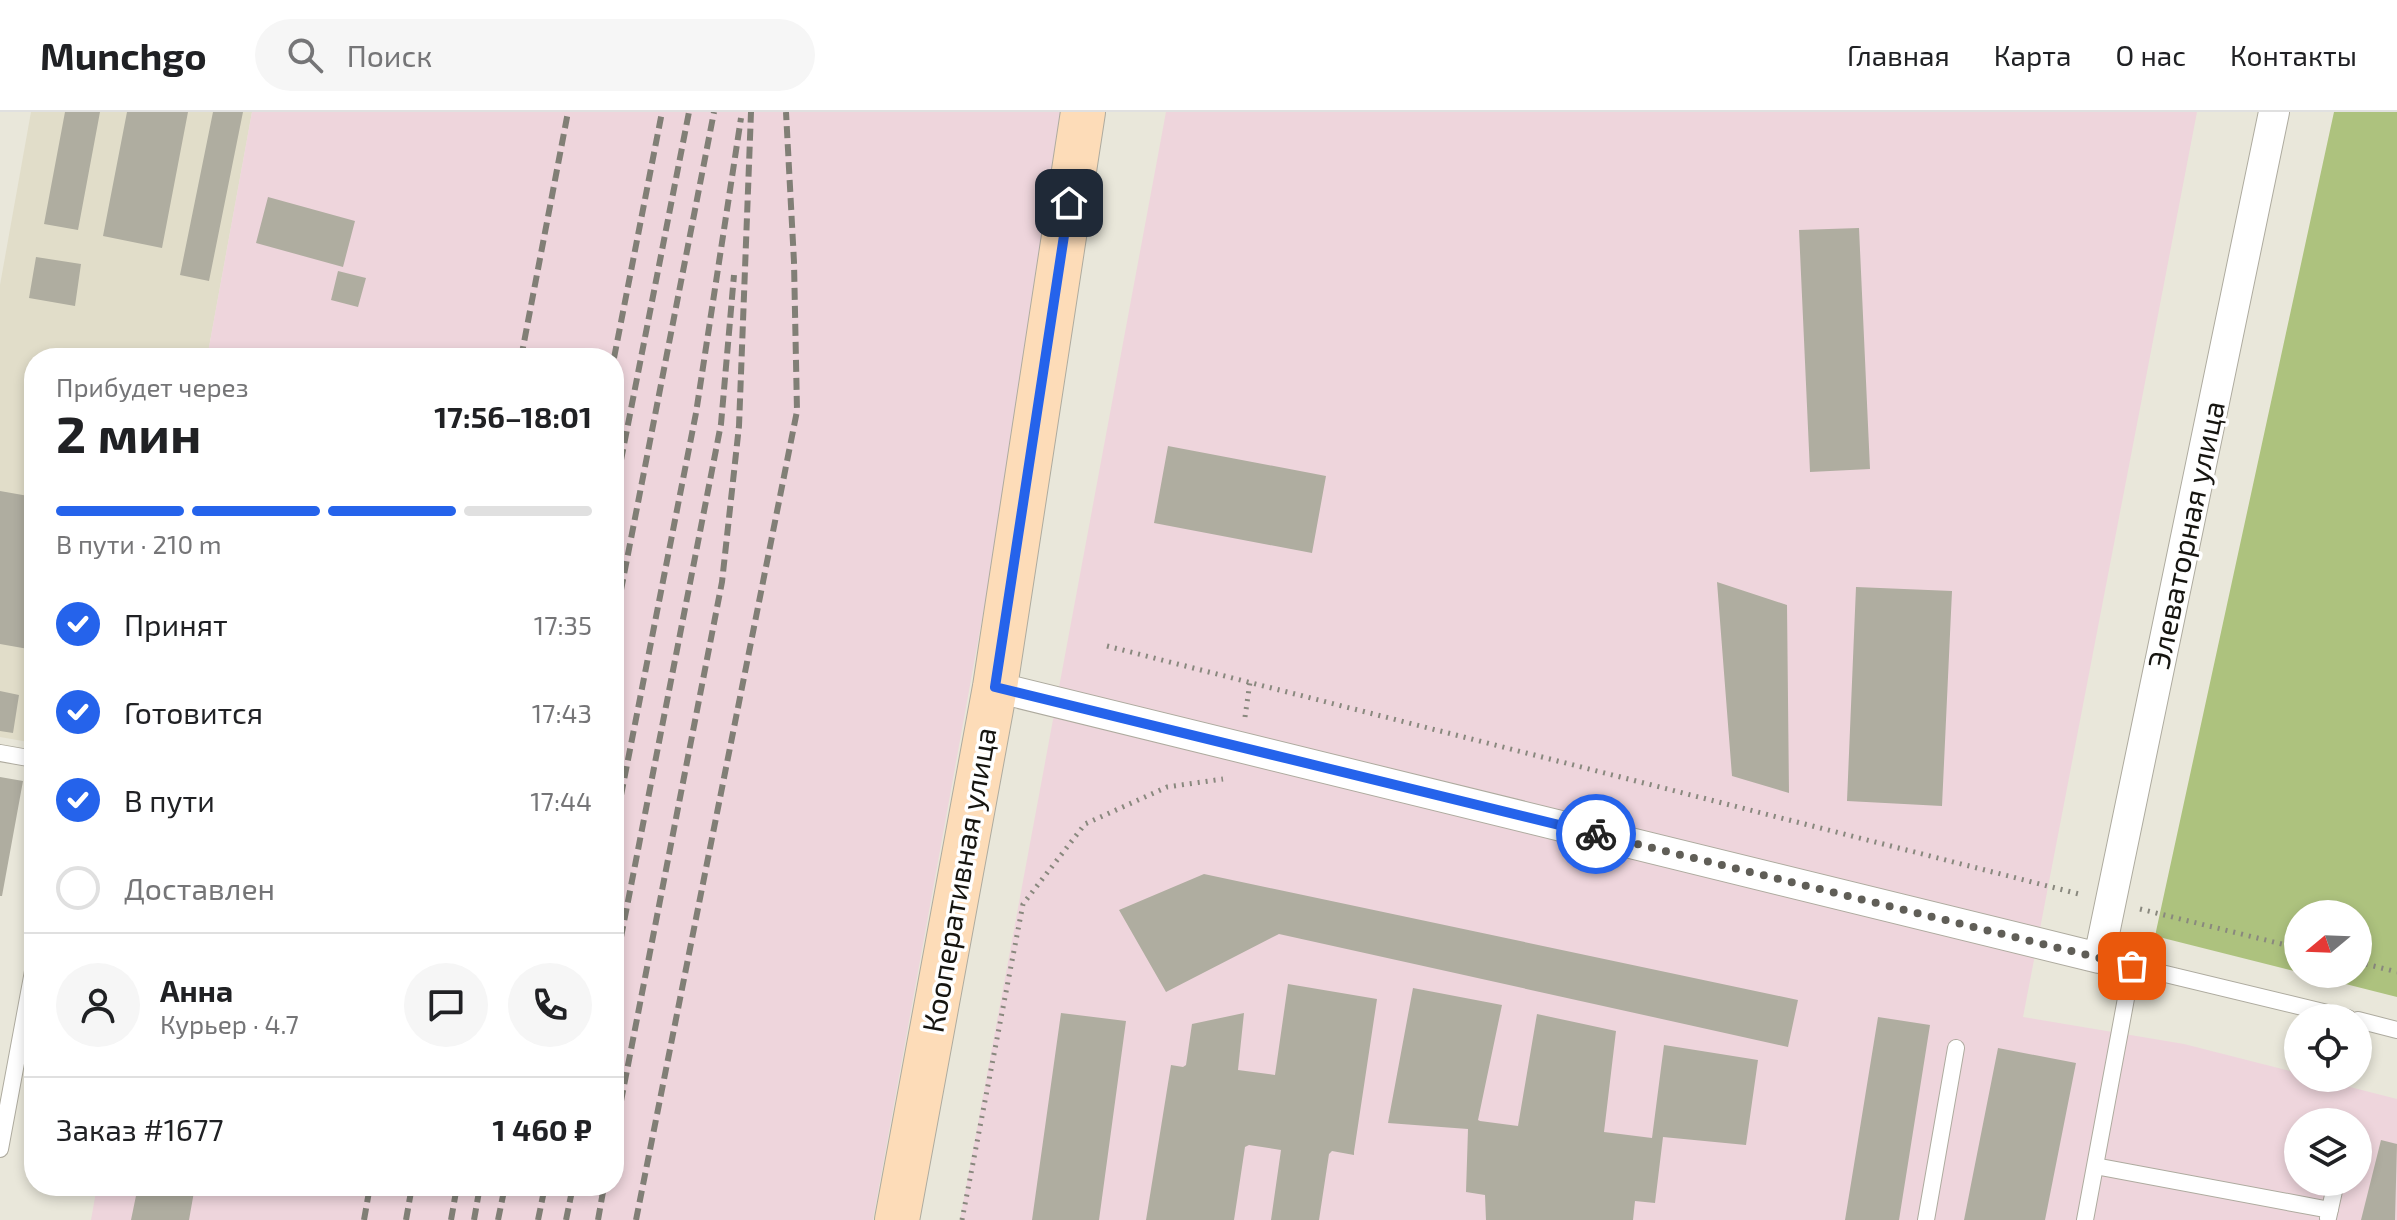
<!DOCTYPE html>
<html lang="ru">
<meta charset="utf-8">
<style>
:root{--surface:#fff;--page:#f6f6f6;--text:#202124;--muted:#757577;--line:#e0e0e0;--accent:#2563eb}
body{margin:0;font-family:"Exo 2",sans-serif;background:var(--page);color:var(--text);height:100vh;display:flex;flex-direction:column;font-size:30px;white-space:nowrap}
*{box-sizing:border-box;margin:0}
p{font-size:26px;color:var(--muted)}
.icon{flex:none;width:44px;height:44px;fill:none;stroke:currentColor;stroke-width:2;stroke-linecap:round;stroke-linejoin:round}
.map{position:relative;flex:1;overflow:hidden}
.side{position:absolute;left:24px;top:236px;width:600px;height:848px;display:flex;flex-direction:column;background:var(--surface);border-radius:32px;box-shadow:0 4px 12px #0003}
.side>*{flex:none}
.needle{width:52px;rotate:251deg}
.tools{position:absolute;left:2284px;top:788px;display:grid;gap:16px}
.tools a{display:grid;place-items:center;width:88px;height:88px;border-radius:50%;background:var(--surface);box-shadow:0 4px 12px #0003;font-size:40px}
.pin{position:absolute;display:grid;place-items:center;width:68px;height:68px;color:#fff;margin:-34px;border-radius:16px;box-shadow:0 4px 12px #0006}
.courier{position:absolute;display:grid;place-items:center;width:80px;height:80px;margin:-40px;border:6px solid #2563eb;border-radius:50%;background:#fff;color:#222;box-shadow:0 2px 10px #0007}
.headline em{font-style:normal;font-weight:700}
.headline div{display:flex;flex-direction:column-reverse}
.headline{display:flex;align-items:center;justify-content:space-between;height:136px;padding:0 32px}
h1{font-size:52px;font-weight:700;line-height:60px}
.bar{display:grid;grid-template-columns:repeat(4,1fr);gap:12px 8px;align-content:center;height:96px;padding:0 32px}
.bar i{height:10px;border-radius:6px;background:var(--line)}
.bar .selected{background:var(--accent)}
.bar p{grid-column:span 4}
.line{display:flex;align-items:center;gap:20px;padding:0 32px;border-top:2px solid var(--line)}
.line div{flex:1}
.round{display:grid;place-items:center;flex:none;width:84px;height:84px;border-radius:42px;background:var(--page)}
ol{padding:0 32px;list-style:none}
li{display:flex;align-items:center;gap:24px;height:88px}
li p{margin-inline-start:auto}
li .icon{padding:8px;border-radius:50%;background:var(--accent);color:#fff;stroke-width:4}
li:last-child{color:var(--muted)}
li i{width:44px;height:44px;border:4px solid var(--line);border-radius:50%}
header{display:flex;align-items:center;gap:48px;box-sizing:border-box;height:112px;padding:0 40px;background:var(--surface);border-bottom:2px solid var(--line)}
header strong{font-size:38px}
nav{display:flex;gap:44px;margin-inline-start:auto;font-size:28px}
.search{width:560px;height:72px;background:var(--page);display:flex;align-items:center;gap:20px;box-sizing:border-box;padding:0 28px;border-radius:44px;color:var(--muted);font-size:30px}
.map>svg:first-child{display:block}
.built{fill:#e1ddc9}
.industrial{fill:#eed5dc;fill-rule:evenodd}
.green{fill:#adc27e}
.building{fill:#afada0}
.lines{fill:none;stroke-linecap:round;stroke-linejoin:round}
.lane-casing{stroke:#aeab9f;stroke-width:18}
.street-casing{stroke:#aeab9f;stroke-width:32}
.secondary-casing{stroke:#aeab9f;stroke-width:46}
.path{stroke:#89887e;stroke-width:5;stroke-dasharray:2 6;stroke-linecap:butt}
.lane{stroke:#fff;stroke-width:16}
.street{stroke:#fff;stroke-width:30}
.secondary{stroke:#fddcb8;stroke-width:44}
.rail{stroke:#817f76;stroke-width:6;stroke-dasharray:12 6;stroke-linecap:butt}
.done{stroke:#605e57;stroke-width:8;stroke-dasharray:0 14.4}
.route{stroke:#2563eb;stroke-width:10}
.labels{text-anchor:middle;stroke-width:7;stroke-linejoin:round;paint-order:stroke}
.street-label{font-size:30px;fill:#161510;stroke:#fff}
</style>
<header>
<strong>Munchgo</strong>
<div class="search"><svg class="icon" aria-label="search" viewBox="0 0 24 24"><circle cx="10" cy="10" r="6"/><path d="M15 15l6 6"/></svg>Поиск</div>
<nav><a>Главная</a><a>Карта</a><a>О нас</a><a>Контакты</a></nav>
</header>
<div class="map">
<svg width="2397" height="1108" viewBox="0 0 2397 1108">
<rect width="100%" height="100%" fill="#e9e7da"/>
<path class="built" d="M31 0H252L207 246H34V631L0 625V173Z"/>
<path class="industrial" d="M252 0H1074L873 1108H91L97 1074H614V246H207Z
M1166 0H2197L2023 905 2184 932 2298 961V966H2315L2397 987V1108H960ZM2298 1010H2358V1070H2298Z"/>
<path class="green" d="M2334 0H2397V885L2306 862H2358V802H2298V860L2155 824Z"/>
<path class="building" d="M65 0H100L78 118 44 112Z
M127 0H188L162 136 103 124Z
M213 0H243L209 169 180 163Z
M268 85 355 109 343 155 256 131Z
M1859 116 1870 357 1810 360 1799 118Z
M36 145 81 152 75 194 29 186Z
M338 159 366 166 358 195 331 188Z
M1168 334 1326 364 1312 441 1154 411Z
M0 379 34 385V538L0 532Z
M1717 470 1787 493 1789 681 1732 664Z
M1856 475 1952 479 1942 694 1847 689Z
M0 579 19 583 13 621 0 619Z
M0 665 23 669 2 784H0Z
M1204 762 1798 888 1788 935 1279 822 1166 880 1119 798Z
M1288 872 1377 887 1354 1040V1043L1332 1039 1329 1042 1319 1108H1271L1281 1038 1249 1033 1245 1035 1234 1108H1146L1171 953 1183 955 1186 953 1192 912 1244 901 1238 958 1275 963Z
M1413 876 1502 893 1478 1008 1480 1009 1518 1014 1537 902 1616 919 1604 1020 1652 1026 1664 933 1758 948 1746 1033 1663 1025 1655 1091 1635 1089 1633 1108H1486L1485 1083 1466 1080 1468 1017 1388 1011Z
M1061 901 1126 909 1099 1108H1032Z
M1878 905 1930 913 1899 1108H1845Z
M1998 936 2076 951 2045 1108H1964Z
M2381 1028 2397 1032 2395 1108H2361Z
M138 1074H195L189 1108H131Z"/>
<g class="lines">
<g class="lane-casing">
<path id="lane" d="M0 641 34 647
M2099 846 2348 906
M2358 908 2397 918
M0 1037 34 854
M2095 1054 2330 1098
M2328 1106 2336 1070
M1926 1108 1956 936
M2085 1108 2132 854"/>
</g>
<g class="street-casing">
<path id="street" d="M995 575 2099 846 2274 0"/>
</g>
<g class="secondary-casing">
<path id="secondary" d="M897 1108 995 575 1083 0"/>
</g>
<path class="path" d="M1107 534 2079 782
M1245 605 1250 570
M2140 797 2298 836
M2358 850 2397 860
M962 1108 1023 792 1085 712 1167 675 1223 667"/>
<use href="#lane" class="lane"/>
<use href="#street" class="street"/>
<use href="#secondary" class="secondary"/>
<path class="rail" d="M521 246 568 0
M614 246 662 0
M614 384 689 0
M614 514 714 0
M614 719 696 301 741 6
M614 861 721 312 734 163
M614 1025 722 470 739 314 751 0
M364 1108 370 1074
M406 1108 412 1074
M451 1108 457 1074
M474 1108 480 1074
M498 1108 505 1074
M538 1108 545 1074
M566 1108 573 1074
M598 1108 604 1074
M636 1108 797 299 794 150 786 0"/>
</g>
<g class="lines">
<path class="done" d="M1596 722 2132 854"/>
<path class="route" d="M1069 91 995 575 1596 722"/>
</g>
<g class="labels">
<g class="street-label">
<text transform="translate(2187 423) rotate(-78)" y="10">Элеваторная улица</text>
<text transform="translate(960 768) rotate(-80)" y="10">Кооперативная улица</text>
</g>
</g>
</svg>
<div class="tools">
<a><svg class="needle" viewBox="-14 -14 28 28"><path d="M0-13l5 13h-10z" fill="#e53935"/><path d="M0 13l5-13h-10z" fill="#757577"/></svg></a>
<a><svg class="icon" aria-label="locate" viewBox="0 0 24 24"><circle cx="12" cy="12" r="6"/><path d="M12 2v4M12 18v4M2 12h4M18 12h4"/></svg></a>
<a><svg class="icon" aria-label="layers" viewBox="0 0 24 24"><path d="M12 4l9 5-9 5-9-5zM3 14l9 5 9-5"/></svg></a>
</div>
<div class="pin" style="left:2132px;top:854px;background:#ea580c"><svg class="icon" aria-label="bag" viewBox="0 0 24 24"><path d="M5 8h14l-1 12H6zM9 8a3 3 0 0 1 6 0"/></svg></div>
<div class="pin" style="left:1069px;top:91px;background:#1f2937"><svg class="icon" aria-label="home" viewBox="0 0 24 24"><path d="M3 11l9-7 9 7M6 9v11h12V9"/></svg></div>
<div class="courier" style="left:1596px;top:722px"><svg class="icon" aria-label="bike" viewBox="0 0 24 24"><circle cx="6" cy="16" r="4"/><circle cx="18" cy="16" r="4"/><path d="M6 16l4-8h5l3 8M10 8l3 8H6M13 5h3"/></svg></div>
<section class="side">
<div class="headline"><div><h1>2 мин</h1><p>Прибудет через</p></div><em>17:56–18:01</em></div>
<div class="bar"><i class="selected"></i><i class="selected"></i><i class="selected"></i><i></i><p>В пути · 210 m</p></div>
<ol>
<li><svg class="icon" aria-label="check" viewBox="0 0 24 24"><path d="M5 12l5 5 9-10"/></svg>Принят<p>17:35</p></li>
<li><svg class="icon" aria-label="check" viewBox="0 0 24 24"><path d="M5 12l5 5 9-10"/></svg>Готовится<p>17:43</p></li>
<li><svg class="icon" aria-label="check" viewBox="0 0 24 24"><path d="M5 12l5 5 9-10"/></svg>В пути<p>17:44</p></li>
<li><i></i>Доставлен</li>
</ol>
<div class="line" style="height:144px"><a class="round"><svg class="icon" aria-label="person" viewBox="0 0 24 24"><circle cx="12" cy="8" r="4"/><path d="M4 21q1-7 8-7t8 7"/></svg></a><div><b>Анна</b><p>Курьер · 4.7</p></div><a class="round"><svg class="icon" aria-label="chat" viewBox="0 0 24 24"><path d="M4 5h16v11H9l-5 4z"/></svg></a><a class="round"><svg class="icon" aria-label="phone" viewBox="0 0 24 24"><path d="M5 4h4l2 5-3 2q2 4 5 5l2-3 5 2v4C11 20 4 13 5 4z"/></svg></a></div>
<div class="line" style="height:104px"><div>Заказ #1677</div><b>1 460 ₽</b></div>
</section>
</div>
